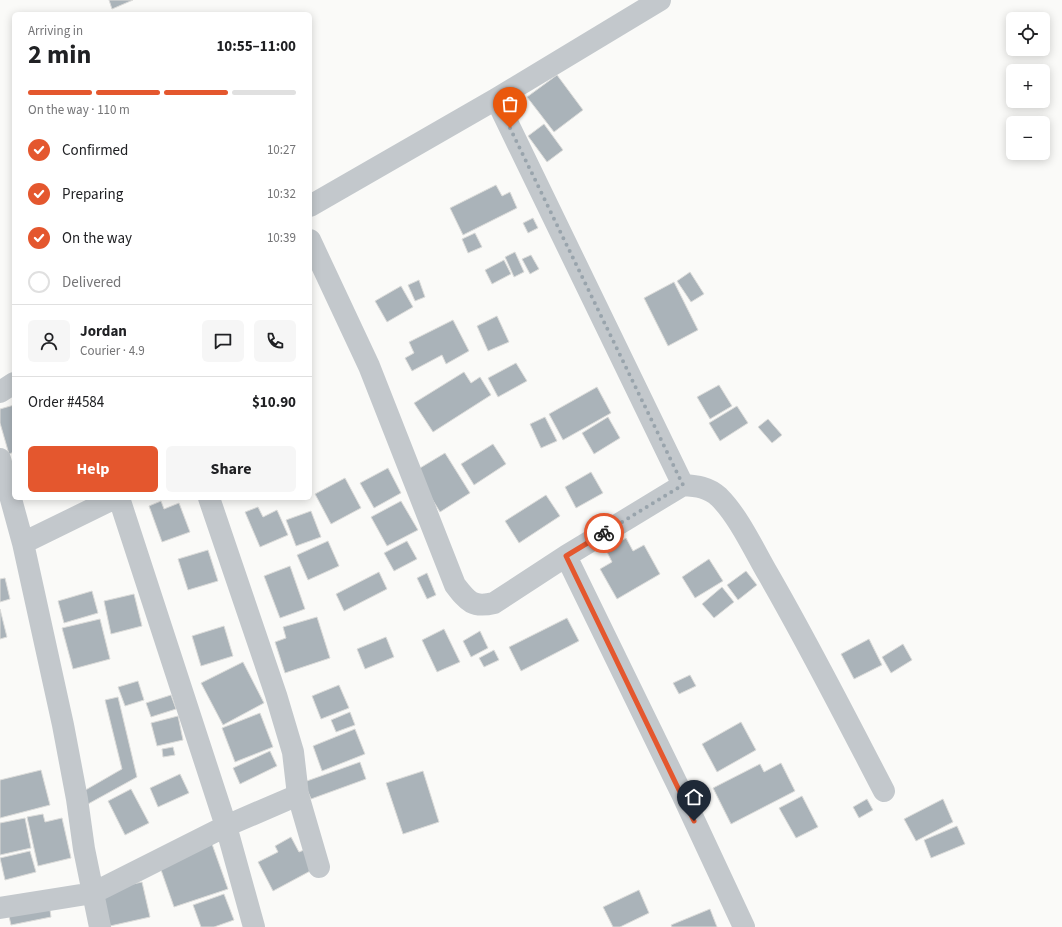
<!DOCTYPE html>
<meta charset="utf-8">
<style>
:root{--surface:#fff;--page:#f6f6f6;--text:#202124;--muted:#757577;--line:#e0e0e0;--accent:#e4572e}
body{margin:0;font-family:"Source Sans 3",sans-serif;background:var(--page);color:var(--text);height:100vh;display:flex;flex-direction:column;font-size:15px;white-space:nowrap}
*{box-sizing:border-box;margin:0}
p{font-size:13px;color:var(--muted)}
.icon{flex:none;width:22px;height:22px;fill:none;stroke:currentColor;stroke-width:2;stroke-linecap:round;stroke-linejoin:round}
.map{position:relative;flex:1;overflow:hidden}
.sheet{position:absolute;left:12px;top:12px;width:300px;height:488px;display:flex;flex-direction:column;background:var(--surface);border-radius:6px;box-shadow:0 2px 10px #0003}
.sheet>*{flex:none}
.fabs{position:absolute;left:1006px;top:12px;display:grid;gap:8px}
.fabs a{display:grid;place-items:center;width:44px;height:44px;border-radius:6px;background:var(--surface);box-shadow:0 2px 10px #0003;font-size:20px}
.pin{position:absolute;display:grid;place-items:center;width:34px;height:34px;color:#fff;margin:-41px -17px;border-radius:50% 50% 50% 0;rotate:-45deg;box-shadow:0 0 4px #0007}
.pin .icon{rotate:45deg}
.courier{position:absolute;display:grid;place-items:center;width:40px;height:40px;margin:-20px;border:3px solid #e4572e;border-radius:50%;background:#fff;color:#222;box-shadow:0 1px 5px #0007}
.headline em{font-style:normal;font-weight:700}
.headline div{display:flex;flex-direction:column-reverse}
.headline{display:flex;align-items:center;justify-content:space-between;height:68px;padding:0 16px}
h1{font-size:26px;font-weight:700;line-height:30px}
.bar{display:grid;grid-template-columns:repeat(4,1fr);gap:6px 4px;align-content:center;height:48px;padding:0 16px}
.bar i{height:5px;border-radius:3px;background:var(--line)}
.bar .selected{background:var(--accent)}
.bar p{grid-column:span 4}
.line{display:flex;align-items:center;gap:10px;padding:0 16px;border-top:1px solid var(--line)}
.line div{flex:1}
.round{display:grid;place-items:center;flex:none;width:42px;height:42px;border-radius:6px;background:var(--page)}
ol{padding:0 16px;list-style:none}
li{display:flex;align-items:center;gap:12px;height:44px}
li p{margin-inline-start:auto}
li .icon{padding:4px;border-radius:50%;background:var(--accent);color:#fff;stroke-width:4}
li:last-child{color:var(--muted)}
li i{width:22px;height:22px;border:2px solid var(--line);border-radius:50%}
.primary-button{display:flex;gap:8px;margin-top:auto;padding:8px 16px}
.primary-button a{flex:1;height:46px;border-radius:6px;background:var(--accent);color:#fff;font-size:16px;font-weight:700;line-height:46px;text-align:center}
.primary-button a+a{background:var(--page);color:var(--text)}
.map>svg:first-child{display:block}
.building{fill:#aab3b9;stroke:#dcdcda}
.lines{fill:none;stroke-linecap:round;stroke-linejoin:round}
.minor{stroke:#c3c8cc;stroke-width:22}
.done{stroke:#99a4ac;stroke-width:4;stroke-dasharray:0 7.2}
.route{stroke:#e4572e;stroke-width:5}
</style>
<div class="map">
<svg width="1062" height="927" viewBox="0 0 1062 927">
<rect width="100%" height="100%" fill="#fafaf8"/>
<path class="building" d="M109 0H133L112 9Z
M557 75 583 110 554 132 527 97Z
M544 124 563 150 547 162 528 136Z
M496 185 502 196 510 192 517 208 463 235 450 208Z
M533 218 538 228 528 233 523 223Z
M475 233 482 247 468 253 462 239Z
M515 252 524 272 514 277 505 257Z
M531 255 539 269 530 274 522 259Z
M504 260 511 274 492 284 485 270Z
M690 272 704 294 691 302 677 281Z
M419 280 425 297 415 301 408 285Z
M674 282 698 330 668 346 644 298Z
M401 286 413 307 387 322 375 301Z
M497 316 509 342 488 351 477 326Z
M453 320 469 351 446 364 442 355 412 371 405 358 414 353 409 342Z
M516 363 527 381 498 397 488 378Z
M464 372 471 383 480 377 491 395 433 432 414 403Z
M719 385 732 406 710 419 697 397Z
M597 387 611 413 563 440 549 414Z
M14 405V452L9 454 0 423V409Z
M737 406 748 423 720 441 709 423Z
M545 417 557 441 541 448 530 424Z
M608 417 620 438 594 454 582 433Z
M768 419 782 435 772 443 758 427Z
M493 444 506 464 474 485 461 464Z
M445 453 470 493 440 512 415 471Z
M388 468 401 493 374 508 360 483Z
M591 472 603 493 576 508 565 487Z
M345 478 361 508 331 524 315 494Z
M546 495 560 516 519 543 505 521Z
M161 501 164 509 179 503 190 532 162 542 149 506Z
M401 501 418 530 387 546 371 517Z
M258 507 263 517 277 510 288 535 260 547 245 512Z
M311 511 321 537 296 546 286 520Z
M626 538 633 551 644 545 660 574 617 599 600 569 612 562 606 550Z
M328 541 339 566 308 580 297 555Z
M407 541 417 559 394 571 384 553Z
M208 550 218 581 188 590 178 559Z
M709 559 723 581 695 598 682 577Z
M290 566 305 609 280 618 264 576Z
M746 571 757 585 738 600 727 585Z
M379 572 387 589 344 611 336 594Z
M427 573 436 595 427 599 417 578Z
M5 578 10 599 0 602V579Z
M722 587 734 602 714 618 702 604Z
M92 591 98 613 64 623 58 601Z
M134 594 142 626 111 634 104 601Z
M0 609 7 637 0 639Z
M317 617 330 658 285 673 275 642 286 638 283 627Z
M567 618 579 641 521 671 509 647Z
M100 619 110 659 73 669 62 628Z
M224 626 233 656 201 666 192 636Z
M444 629 460 662 437 672 422 640Z
M480 631 488 648 471 657 463 641Z
M386 637 394 657 365 669 357 649Z
M869 639 882 665 854 679 841 654Z
M903 644 912 660 891 673 882 657Z
M494 650 499 660 484 667 479 658Z
M243 662 264 703 223 725 201 683Z
M690 675 696 686 679 694 673 683Z
M138 681 144 700 125 706 118 687Z
M339 685 349 708 321 719 312 696Z
M171 695 176 709 151 717 146 703Z
M118 697 137 777 88 804 82 792 122 769 105 700Z
M350 712 355 725 336 732 331 720Z
M260 713 273 747 235 762 222 728Z
M178 716 183 740 157 746 151 723Z
M741 722 756 750 717 772 702 744Z
M355 729 365 754 322 771 313 746Z
M173 747 175 755 163 757 162 749Z
M270 751 277 766 240 784 233 768Z
M360 762 366 779 311 799 304 782Z
M781 763 795 791 731 824 713 788 760 764 764 772Z
M41 770 50 805 0 818V780Z
M423 771 439 822 403 834 386 783Z
M180 774 189 793 158 807 150 788Z
M131 789 149 823 125 835 108 801Z
M802 796 818 827 796 838 779 808Z
M867 799 873 810 859 818 853 807Z
M943 799 953 822 916 841 904 819Z
M43 814 45 822 62 818 71 858 38 866 27 817Z
M25 818 31 848 0 855V823Z
M957 826 965 844 931 858 924 840Z
M291 837 299 852 304 850 314 869 273 891 258 862 278 852 275 846Z
M212 844 228 889 174 907 160 867Z
M30 851 36 872 5 880 0 858Z
M142 882 150 917 110 926 102 891Z
M639 890 649 913 620 927H613L603 907Z
M224 894 234 920 214 927H201L193 905Z
M49 903 51 917 11 925 8 912Z
M710 909 717 927H672L671 925Z"/>
<g class="lines">
<path class="minor" d="M496 99 683 485
M310 206 496 99 660 0
M310 240 369 366 455 585C468 602 473 608 494 603L566 556 683 485C697 486 708 487 719 497 739 517 754 550 768 574 809 645 846 718 884 791
M0 392 14 383
M0 459 23 543 63 725 77 799 84 849 100 927
M119 498 226 826 254 927
M209 498 276 695 293 752 298 795 319 867
M23 543 115 498
M566 556 682 794 744 927
M0 908 93 893 226 826 298 795"/>
</g>
<g class="lines">
<path class="done" d="M510 128 683 485 604 533"/>
<path class="route" d="M604 533 566 556 694 821"/>
</g>
</svg>
<div class="fabs">
<a><svg class="icon" aria-label="locate" viewBox="0 0 24 24"><circle cx="12" cy="12" r="6"/><path d="M12 2v4M12 18v4M2 12h4M18 12h4"/></svg></a>
<a>+</a>
<a>−</a>
</div>
<div class="pin" style="left:510px;top:128px;background:#ea580c"><svg class="icon" aria-label="bag" viewBox="0 0 24 24"><path d="M5 8h14l-1 12H6zM9 8a3 3 0 0 1 6 0"/></svg></div>
<div class="pin" style="left:694px;top:821px;background:#1f2937"><svg class="icon" aria-label="home" viewBox="0 0 24 24"><path d="M3 11l9-7 9 7M6 9v11h12V9"/></svg></div>
<div class="courier" style="left:604px;top:533px"><svg class="icon" aria-label="bike" viewBox="0 0 24 24"><circle cx="6" cy="16" r="4"/><circle cx="18" cy="16" r="4"/><path d="M6 16l4-8h5l3 8M10 8l3 8H6M13 5h3"/></svg></div>
<section class="sheet">
<div class="headline"><div><h1>2 min</h1><p>Arriving in</p></div><em>10:55–11:00</em></div>
<div class="bar"><i class="selected"></i><i class="selected"></i><i class="selected"></i><i></i><p>On the way · 110 m</p></div>
<ol>
<li><svg class="icon" aria-label="check" viewBox="0 0 24 24"><path d="M5 12l5 5 9-10"/></svg>Confirmed<p>10:27</p></li>
<li><svg class="icon" aria-label="check" viewBox="0 0 24 24"><path d="M5 12l5 5 9-10"/></svg>Preparing<p>10:32</p></li>
<li><svg class="icon" aria-label="check" viewBox="0 0 24 24"><path d="M5 12l5 5 9-10"/></svg>On the way<p>10:39</p></li>
<li><i></i>Delivered</li>
</ol>
<div class="line" style="height:72px"><a class="round"><svg class="icon" aria-label="person" viewBox="0 0 24 24"><circle cx="12" cy="8" r="4"/><path d="M4 21q1-7 8-7t8 7"/></svg></a><div><b>Jordan</b><p>Courier · 4.9</p></div><a class="round"><svg class="icon" aria-label="chat" viewBox="0 0 24 24"><path d="M4 5h16v11H9l-5 4z"/></svg></a><a class="round"><svg class="icon" aria-label="phone" viewBox="0 0 24 24"><path d="M5 4h4l2 5-3 2q2 4 5 5l2-3 5 2v4C11 20 4 13 5 4z"/></svg></a></div>
<div class="line" style="height:52px"><div>Order #4584</div><b>$10.90</b></div>
<div class="primary-button"><a>Help</a><a>Share</a></div>
</section>
</div>
